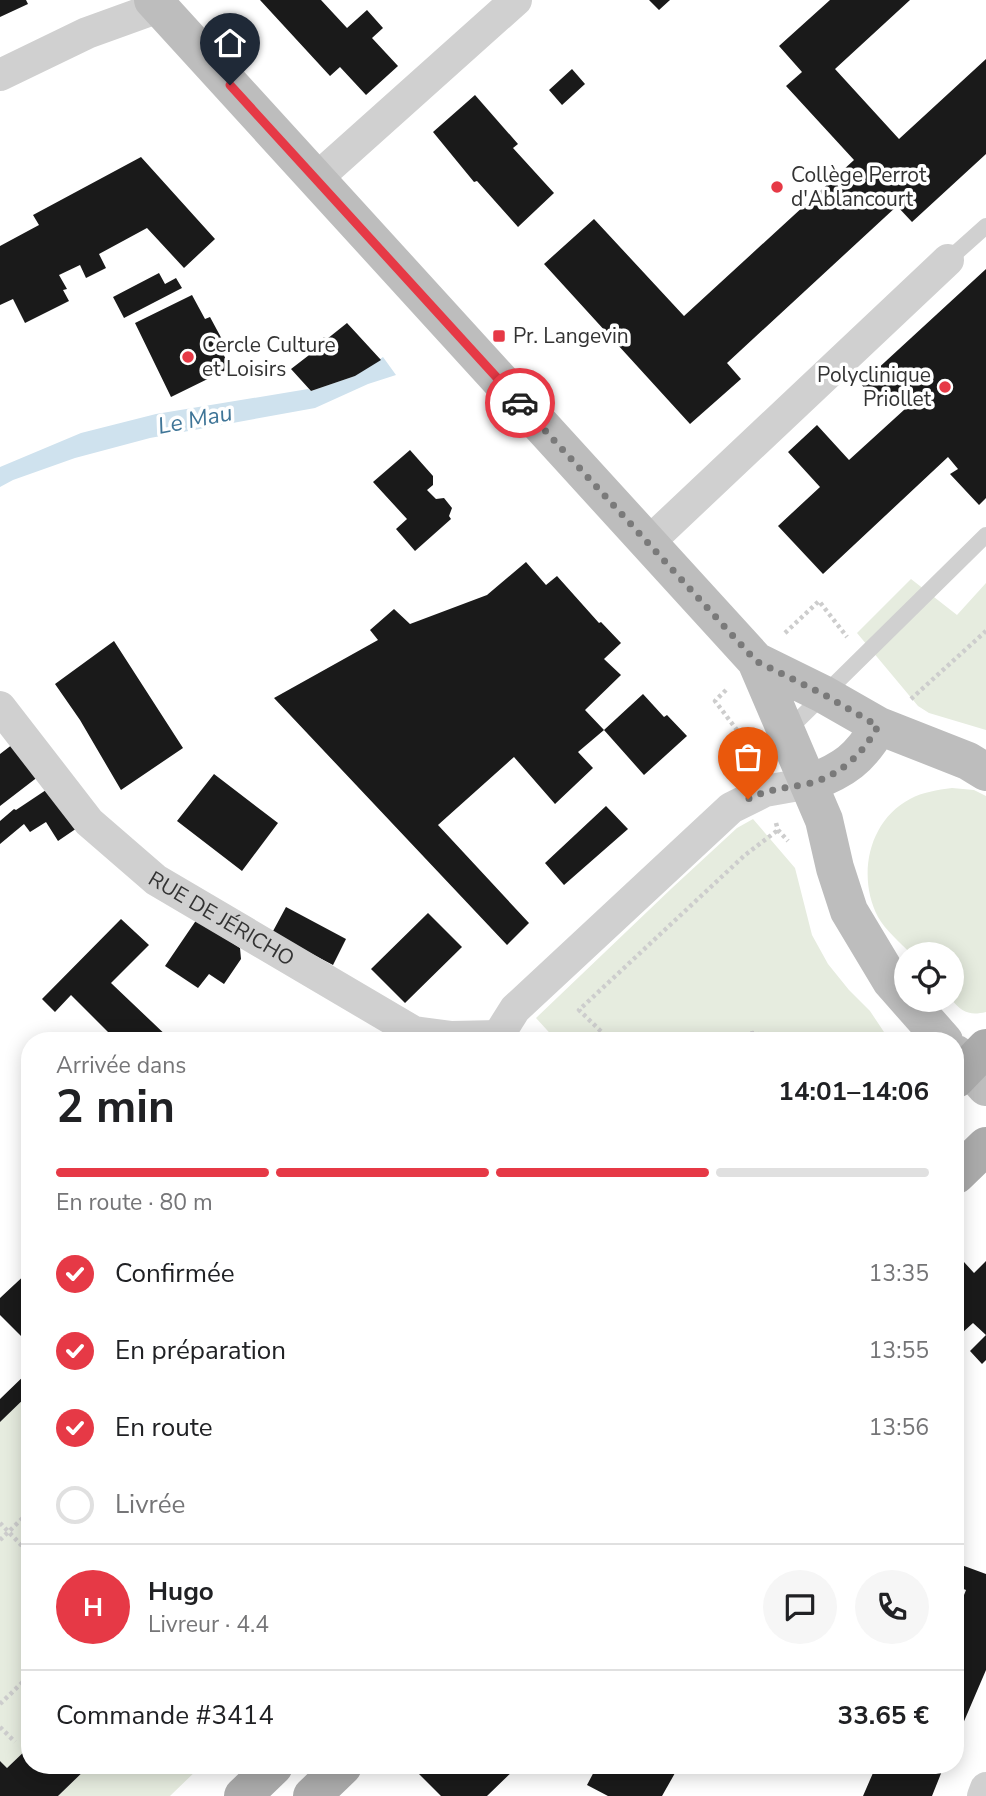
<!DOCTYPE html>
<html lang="fr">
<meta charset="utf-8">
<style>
:root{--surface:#fff;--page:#f6f6f6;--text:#202124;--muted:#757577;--line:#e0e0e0;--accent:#e63946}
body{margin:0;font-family:"Nunito Sans",sans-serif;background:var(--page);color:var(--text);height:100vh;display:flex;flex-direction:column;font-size:26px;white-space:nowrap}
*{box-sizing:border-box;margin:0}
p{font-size:23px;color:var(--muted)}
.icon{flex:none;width:38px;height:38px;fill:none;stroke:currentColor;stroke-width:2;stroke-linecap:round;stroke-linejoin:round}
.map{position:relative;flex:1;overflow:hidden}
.panel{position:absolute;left:21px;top:1032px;width:943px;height:742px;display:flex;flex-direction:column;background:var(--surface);border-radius:28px;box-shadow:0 4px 18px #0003}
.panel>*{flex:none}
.buttons{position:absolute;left:894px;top:942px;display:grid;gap:14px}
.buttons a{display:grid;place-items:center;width:70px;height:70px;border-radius:50%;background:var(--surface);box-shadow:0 4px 18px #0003;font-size:35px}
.pin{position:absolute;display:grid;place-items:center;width:60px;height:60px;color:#fff;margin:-72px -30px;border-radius:50% 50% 50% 0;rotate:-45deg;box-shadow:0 0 7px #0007}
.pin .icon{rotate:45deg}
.courier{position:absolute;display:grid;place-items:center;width:70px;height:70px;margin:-35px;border:5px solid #e63946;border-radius:50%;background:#fff;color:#222;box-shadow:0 2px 9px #0007}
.summary em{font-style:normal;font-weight:700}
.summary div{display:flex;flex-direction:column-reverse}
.summary{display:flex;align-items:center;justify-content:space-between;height:119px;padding:0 35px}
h1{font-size:46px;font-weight:700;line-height:52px}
.bar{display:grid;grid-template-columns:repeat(4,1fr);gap:10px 7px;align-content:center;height:84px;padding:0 35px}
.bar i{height:9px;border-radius:5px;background:var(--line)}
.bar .active{background:var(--accent)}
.bar p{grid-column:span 4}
.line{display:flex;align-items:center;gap:18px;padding:0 35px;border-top:2px solid var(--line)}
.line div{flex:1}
.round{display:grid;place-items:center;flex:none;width:74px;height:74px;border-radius:37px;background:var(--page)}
ol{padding:0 35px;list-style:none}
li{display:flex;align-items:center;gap:21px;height:77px}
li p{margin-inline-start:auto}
li .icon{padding:7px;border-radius:50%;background:var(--accent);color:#fff;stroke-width:4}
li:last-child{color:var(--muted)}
li i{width:38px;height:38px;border:4px solid var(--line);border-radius:50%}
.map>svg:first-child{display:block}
.green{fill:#e6ecdf}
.water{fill:#cfe2ee}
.building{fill:#1a1a1a}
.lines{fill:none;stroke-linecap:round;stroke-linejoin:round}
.path{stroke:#cdcdcd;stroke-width:4.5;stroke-dasharray:3.5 3.5;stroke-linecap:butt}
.service{stroke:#d0d0d0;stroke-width:16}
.minor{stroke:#d0d0d0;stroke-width:32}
.secondary{stroke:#bdbdbd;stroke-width:38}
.primary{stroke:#ababab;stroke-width:38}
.done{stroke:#7a7a7a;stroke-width:7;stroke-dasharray:0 12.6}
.route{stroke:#e63946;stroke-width:9}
.poi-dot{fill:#e63946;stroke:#fff;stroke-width:2.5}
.labels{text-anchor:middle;stroke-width:7;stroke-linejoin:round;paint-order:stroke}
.poi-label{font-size:21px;fill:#333;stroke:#fff;text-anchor:start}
.street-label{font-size:21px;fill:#333;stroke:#fff}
.water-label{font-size:23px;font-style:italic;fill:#3f7597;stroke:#fff}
</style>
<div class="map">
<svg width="986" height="1796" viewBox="0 0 986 1796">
<rect width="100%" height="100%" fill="#fff"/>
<path class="green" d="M911 579 957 615 986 583V730L929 713 918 706 857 633Z
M952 788 974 790 986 796V1012C969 1016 962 1012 951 999L952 954H911C901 943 885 930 878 917 857 877 868 821 910 799 923 792 937 790 952 788Z
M753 819 795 868 812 935 828 964 849 990 870 1011 890 1041H557L536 1018 672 888 737 828Z
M30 1393V1746L7 1768 0 1761V1422Z
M89 1766H201L170 1796H58Z"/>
<path class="water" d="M383 357 396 375 368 384 315 408 150 438 75 458 13 480 0 487V467L81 433 156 414 308 389 311 391 355 376Z"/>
<path class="building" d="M0 0H26L28 4 0 17Z
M260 0H321L347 28 367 10 383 28 372 38 398 66 366 95 340 67 330 76Z
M649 0H670L659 10Z
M830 0H910L835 69 899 139 986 59V154L912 222 897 206 727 363 741 379 690 424 544 264 594 219 684 316 854 160 786 86 802 72 779 46Z
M572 69 585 84 562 105 549 90Z
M475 95 518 144 513 148 554 193 518 227 477 181 474 182 433 132Z
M141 157 215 239 184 268 147 228 99 254 106 268 86 278 80 265 59 275 67 289 63 290 69 301 25 323 13 299 0 305V246L39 225 33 215Z
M986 269V498L979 505 950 474 958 469 948 457 823 574 778 526 820 487 788 452 817 425 849 460 905 409 889 390 876 402 861 384Z
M159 273 165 284 176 278 182 288 124 318 113 297Z
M192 295 205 319 210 317 224 343 219 345 230 368 171 397 135 323Z
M347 323 381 360 355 376 311 391 291 369 313 352 311 349 324 337 327 339Z
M410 450 433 476V485L427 490 436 499 444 498 452 508 449 516 451 519 415 551 396 529 407 519 373 482Z
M526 562 546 585 557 576 599 623 601 622 621 643 604 659 621 675 585 710 604 730 578 752 593 768 555 804 514 757 438 825 529 923 507 945 274 698 378 640 370 630 394 609 410 624 487 595Z
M114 641 183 748 121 790 80 720 55 684Z
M643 694 664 717 667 715 687 736 644 775 604 730Z
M13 744 39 776 0 806V754Z
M214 774 278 823 242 871 177 821Z
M52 786 80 826 58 841 46 822 30 832 24 824 0 844V821L14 809 16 810Z
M606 806 628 829 564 885 545 863Z
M286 907 346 939 333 965 272 933Z
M428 913 462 947 405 1003 371 969Z
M121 919 149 945 111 983 172 1041H117L71 995 55 1012 42 999Z
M197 919 240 948 241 959 224 984 209 974 198 988 165 966Z
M986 1261V1360L982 1364 970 1351 986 1335 973 1323 962 1333 956 1332V1271L964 1262 974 1273Z
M30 1270V1345L0 1315V1298Z
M30 1370V1393L0 1422V1399Z
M956 1563 986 1574V1670L956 1740V1615L966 1590 956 1586Z
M30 1746V1766H89L58 1796H0V1761L7 1768Z
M423 1766H518L487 1796H441L417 1772Z
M597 1766H679L662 1796H608L587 1785Z
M876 1766H944L932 1796H863Z"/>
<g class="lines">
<path class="path" d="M785 633 819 601 847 637
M726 690 715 701 746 742
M911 699 986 631
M776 823 778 830 788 841
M611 1041 579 1010 745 855 778 830
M739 1041C747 1031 758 1030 766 1041
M0 1523 30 1554
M0 1540 30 1511
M0 1704 30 1675
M0 1727 15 1742"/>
<path class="service" d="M948 260 986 226
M786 732 986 535"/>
<g class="minor">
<path d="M0 75 87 33 159 7"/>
<path d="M316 179 516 0"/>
<path d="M648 543 948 260"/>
<path id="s1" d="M0 707 89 822 156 880 414 1032 452 1037 498 1036"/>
<path d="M503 1041 498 1036 515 1009 731 808 765 791 810 783"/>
<path d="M983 1796 986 1788"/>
</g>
<path class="secondary" d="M153 0 756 661 824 820 835 868 849 911 891 981 944 1041
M756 661 823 694 879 726 968 761 986 772
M810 783C844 770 860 759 879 726
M956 1054 986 1087"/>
<path class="primary" d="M956 1079 986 1048
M956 1175 986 1146
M243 1796 274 1766
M312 1796 343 1766"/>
</g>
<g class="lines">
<path class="done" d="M520 403 756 661 823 694 878 726C862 755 840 776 807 784 786 788 768 789 748 799"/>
<path class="route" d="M230 85 520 403"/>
</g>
<g class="poi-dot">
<circle cx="777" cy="187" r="7"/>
<rect x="492" y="329" width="14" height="14" rx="3.5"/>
<circle cx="188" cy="357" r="7"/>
<circle cx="945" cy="387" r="7"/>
</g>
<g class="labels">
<g class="poi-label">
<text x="791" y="182">Collège Perrot<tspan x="791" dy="24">d'Ablancourt</tspan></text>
<text x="513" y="343">Pr. Langevin</text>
<text x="202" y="352">Cercle Culture<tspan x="202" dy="24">et Loisirs</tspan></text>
<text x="931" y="382" text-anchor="end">Polyclinique<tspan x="931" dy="24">Priollet</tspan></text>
</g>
<g class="street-label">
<text dy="7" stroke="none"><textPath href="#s1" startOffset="310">RUE DE JÉRICHO</textPath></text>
</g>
<g class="water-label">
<text transform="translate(195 419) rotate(-11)" y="8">Le Mau</text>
</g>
</g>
</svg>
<div class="buttons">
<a><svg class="icon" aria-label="locate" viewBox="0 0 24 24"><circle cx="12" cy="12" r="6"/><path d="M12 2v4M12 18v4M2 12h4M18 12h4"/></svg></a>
</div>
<div class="pin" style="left:748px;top:799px;background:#ea580c"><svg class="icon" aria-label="bag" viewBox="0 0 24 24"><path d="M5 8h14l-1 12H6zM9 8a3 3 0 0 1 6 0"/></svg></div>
<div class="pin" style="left:230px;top:85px;background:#1f2937"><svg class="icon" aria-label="home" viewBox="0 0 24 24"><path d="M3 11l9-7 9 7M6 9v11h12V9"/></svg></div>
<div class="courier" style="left:520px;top:403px"><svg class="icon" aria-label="car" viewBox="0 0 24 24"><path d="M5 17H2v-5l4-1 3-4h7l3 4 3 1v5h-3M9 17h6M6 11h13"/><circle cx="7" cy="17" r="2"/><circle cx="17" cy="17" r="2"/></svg></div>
<section class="panel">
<div class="summary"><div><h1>2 min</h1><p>Arrivée dans</p></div><em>14:01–14:06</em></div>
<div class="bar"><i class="active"></i><i class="active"></i><i class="active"></i><i></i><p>En route · 80 m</p></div>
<ol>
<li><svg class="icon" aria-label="check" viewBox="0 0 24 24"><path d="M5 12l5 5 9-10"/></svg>Confirmée<p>13:35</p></li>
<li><svg class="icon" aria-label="check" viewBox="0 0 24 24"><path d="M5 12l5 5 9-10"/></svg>En préparation<p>13:55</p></li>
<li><svg class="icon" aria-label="check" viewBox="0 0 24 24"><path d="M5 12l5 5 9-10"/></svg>En route<p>13:56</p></li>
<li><i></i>Livrée</li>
</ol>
<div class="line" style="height:126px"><b class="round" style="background:var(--accent);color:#fff">H</b><div><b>Hugo</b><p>Livreur · 4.4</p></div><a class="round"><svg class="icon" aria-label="chat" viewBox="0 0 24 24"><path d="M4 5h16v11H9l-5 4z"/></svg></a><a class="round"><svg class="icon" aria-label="phone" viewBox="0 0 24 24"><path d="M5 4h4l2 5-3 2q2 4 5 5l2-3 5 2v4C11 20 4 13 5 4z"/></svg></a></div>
<div class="line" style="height:91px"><div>Commande #3414</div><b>33.65 €</b></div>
</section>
</div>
